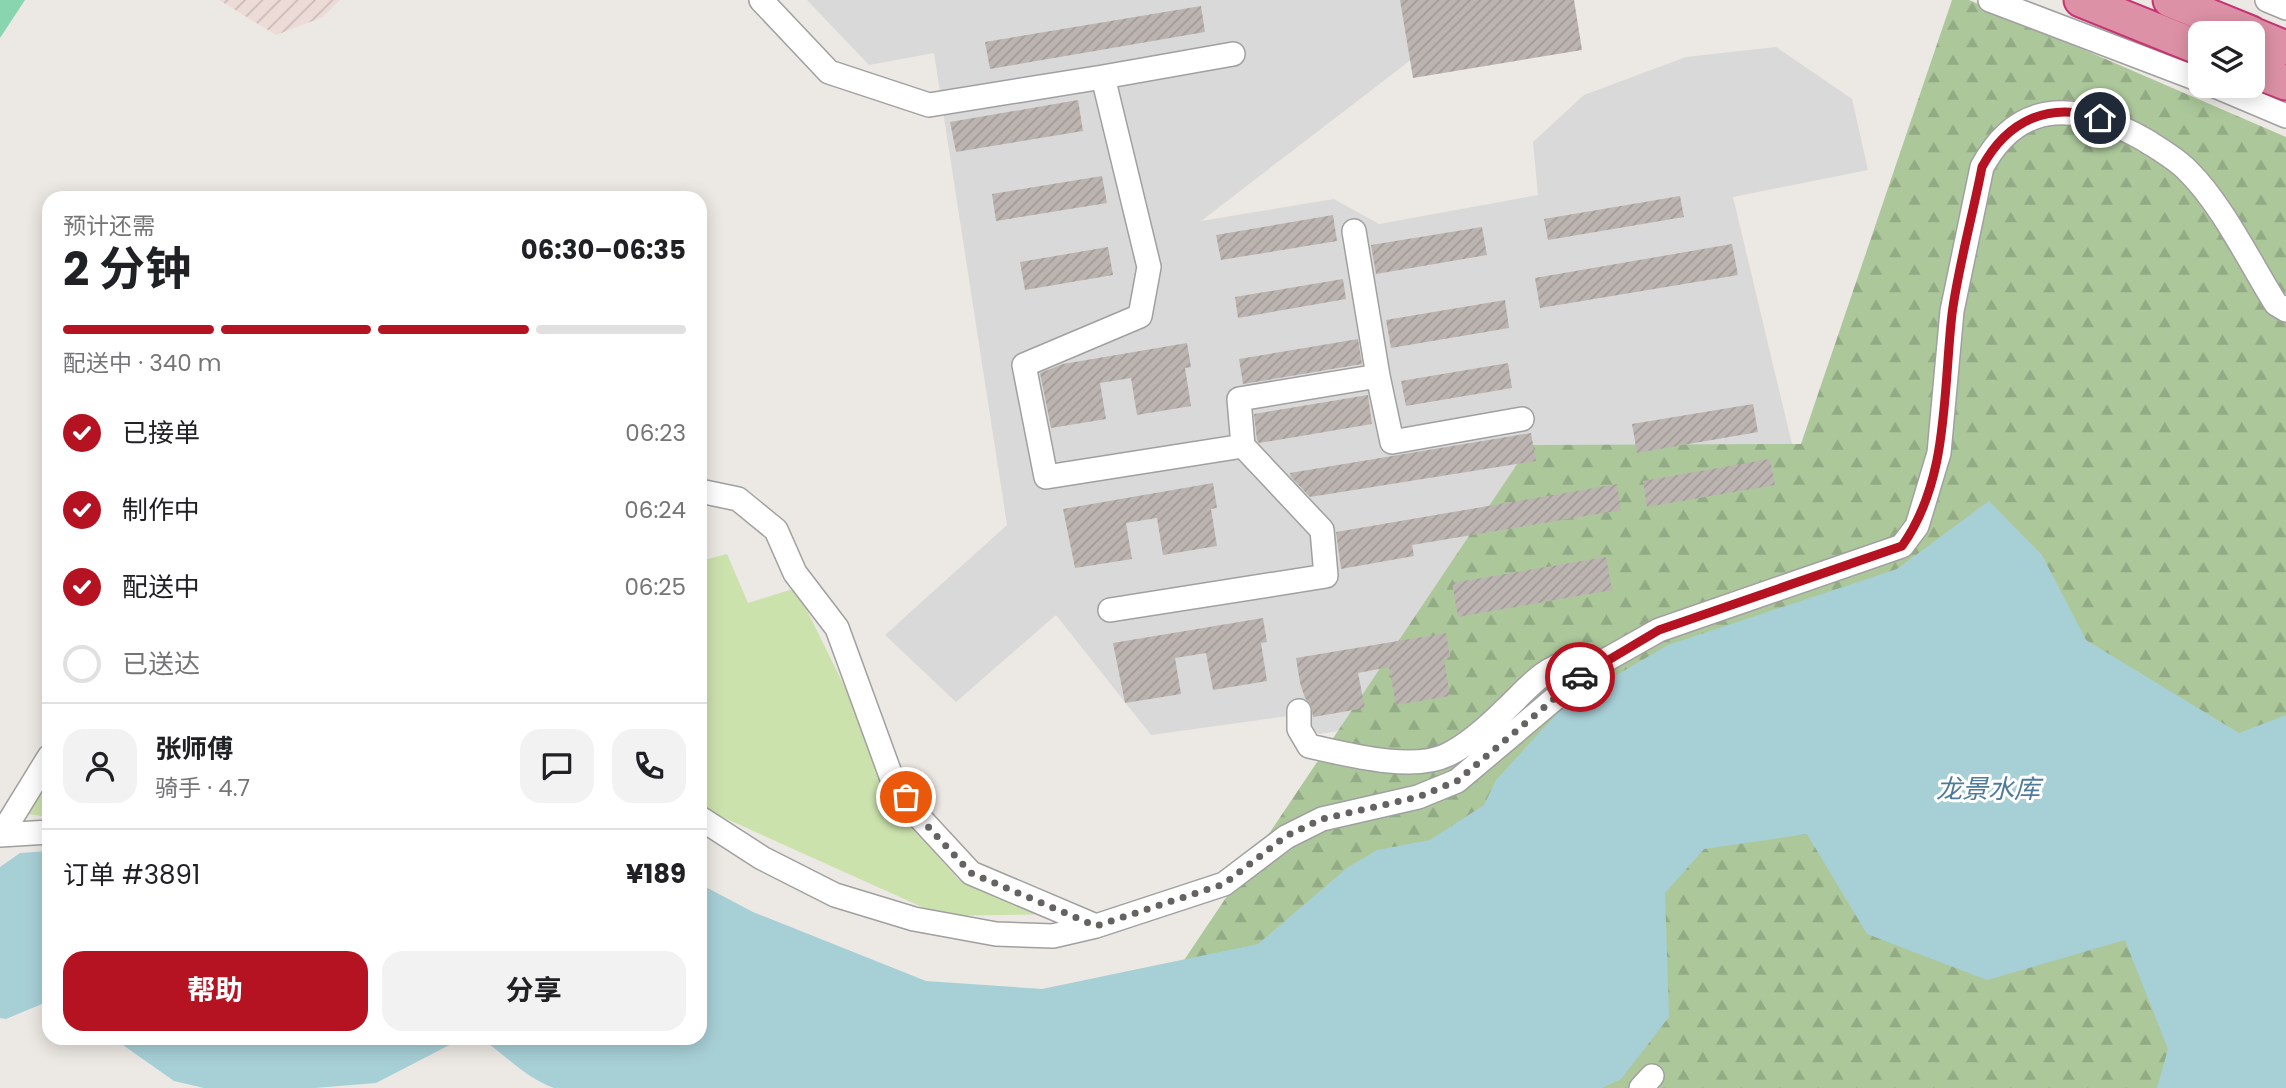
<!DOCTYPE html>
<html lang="zh">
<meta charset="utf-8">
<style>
:root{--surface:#fff;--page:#f2f2f2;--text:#202124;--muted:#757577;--line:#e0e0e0;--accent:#b51321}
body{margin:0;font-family:Poppins,"Noto Sans SC",sans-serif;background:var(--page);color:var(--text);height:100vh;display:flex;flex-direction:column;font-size:26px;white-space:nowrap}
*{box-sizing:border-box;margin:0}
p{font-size:23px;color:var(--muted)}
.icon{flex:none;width:38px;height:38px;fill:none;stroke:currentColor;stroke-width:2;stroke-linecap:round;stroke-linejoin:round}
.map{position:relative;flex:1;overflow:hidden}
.sheet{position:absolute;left:42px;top:191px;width:665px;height:854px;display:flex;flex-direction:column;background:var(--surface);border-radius:21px;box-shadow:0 4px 18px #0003}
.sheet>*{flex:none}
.fabs{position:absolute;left:2188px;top:21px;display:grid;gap:14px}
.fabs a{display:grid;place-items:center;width:77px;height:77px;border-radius:14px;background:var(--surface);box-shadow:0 4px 18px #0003;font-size:35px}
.pin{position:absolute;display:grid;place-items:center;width:60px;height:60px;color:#fff;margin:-30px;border:4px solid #fff;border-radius:50%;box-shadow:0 2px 7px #0007}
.courier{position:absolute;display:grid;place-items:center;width:70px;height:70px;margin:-35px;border:5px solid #b51321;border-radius:50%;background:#fff;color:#222;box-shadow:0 2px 9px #0007}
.headline em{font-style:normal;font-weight:700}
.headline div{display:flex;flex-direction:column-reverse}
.headline{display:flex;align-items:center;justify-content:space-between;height:119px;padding:0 21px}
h1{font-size:46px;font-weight:700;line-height:52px}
.bar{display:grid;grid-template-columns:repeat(4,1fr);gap:10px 7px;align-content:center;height:84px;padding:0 21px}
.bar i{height:9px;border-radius:5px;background:var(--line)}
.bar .current{background:var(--accent)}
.bar p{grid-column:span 4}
.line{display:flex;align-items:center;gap:18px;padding:0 21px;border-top:2px solid var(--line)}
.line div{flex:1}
.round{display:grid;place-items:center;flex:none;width:74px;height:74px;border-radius:21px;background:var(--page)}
ol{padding:0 21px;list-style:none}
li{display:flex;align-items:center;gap:21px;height:77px}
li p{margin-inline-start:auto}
li .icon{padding:7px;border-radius:50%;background:var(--accent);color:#fff;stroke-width:4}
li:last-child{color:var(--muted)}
li i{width:38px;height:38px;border:4px solid var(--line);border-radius:50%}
.primary-button{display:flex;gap:14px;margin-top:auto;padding:14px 21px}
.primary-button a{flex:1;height:80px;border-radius:21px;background:var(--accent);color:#fff;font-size:28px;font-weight:700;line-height:80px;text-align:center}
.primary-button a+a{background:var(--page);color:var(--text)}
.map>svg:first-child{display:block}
.residential{fill:#dad9d9}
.military{fill:url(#military-furrows)}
.grass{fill:#cce2ad}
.forest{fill:url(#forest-firs)}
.pitch{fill:#88d5b0}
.water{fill:#a7d0d6}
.building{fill:url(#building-hatch)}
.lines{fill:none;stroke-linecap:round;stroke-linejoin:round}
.minor-casing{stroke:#a0a0a0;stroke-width:26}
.highway-casing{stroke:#c63473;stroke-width:37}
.minor{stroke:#fff;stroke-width:23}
.highway{stroke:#dd91a6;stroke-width:33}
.done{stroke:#656362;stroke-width:7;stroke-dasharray:0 12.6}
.route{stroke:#b51321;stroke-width:9}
.labels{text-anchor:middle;stroke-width:6;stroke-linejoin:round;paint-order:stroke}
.water-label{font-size:26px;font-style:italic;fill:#4f7b9b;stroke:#fff}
</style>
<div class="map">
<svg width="2286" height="1088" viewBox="0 0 2286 1088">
<defs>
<pattern id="military-furrows" width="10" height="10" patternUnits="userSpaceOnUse" patternTransform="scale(1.75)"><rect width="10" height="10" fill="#eddbd7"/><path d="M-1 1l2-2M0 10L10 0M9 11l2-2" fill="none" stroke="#cbbbb8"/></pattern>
<pattern id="forest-firs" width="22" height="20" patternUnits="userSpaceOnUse" patternTransform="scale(1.75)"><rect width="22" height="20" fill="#acc89b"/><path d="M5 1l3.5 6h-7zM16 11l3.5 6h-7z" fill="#93ab85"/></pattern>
<pattern id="building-hatch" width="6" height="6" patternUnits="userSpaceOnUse" patternTransform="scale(1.75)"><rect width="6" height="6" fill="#bcb4b0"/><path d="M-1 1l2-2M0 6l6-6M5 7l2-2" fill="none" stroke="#a19a97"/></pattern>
</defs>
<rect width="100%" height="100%" fill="#ece8e3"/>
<path class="residential" d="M807 0H1489L1201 221 1334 199 1379 224 1538 195 1533 142 1584 95 1686 57 1776 47 1852 99 1868 170 1733 197 1801 482 1481 708 1319 734 1288 716 1151 735 1056 615 956 702 885 635 1007 525 934 53 869 65Z"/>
<path class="military" d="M219 0H340L323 17 276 35Z"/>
<path class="grass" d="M727 554 748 603 796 588 858 714 906 820 959 880 1058 914 942 916 700 807V561Z
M49 773V817L28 814Z"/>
<path class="forest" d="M1952 0H1969L2286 137V1088H1588L1168 984 1530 445 1801 444Z"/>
<path class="pitch" d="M0 0H25L0 38Z"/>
<path class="water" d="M1989 501 2042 555 2086 640 2239 733 2286 715V1088H2157L2168 1049 2125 940 1987 980 1867 934 1807 834 1704 849 1665 893 1669 1017 1621 1079 1602 1088H554C526 1078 505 1055 481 1038H700V884L753 912 926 981 1042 989 1258 944 1347 868 1377 850 1430 840 1484 805 1496 780 1565 705 1668 645 1897 569Z
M49 851V1001L6 1019 0 1018V867L20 853Z
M113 1038H463L376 1083 315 1088H204L174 1081Z"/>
<path class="building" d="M1400 0H1574L1582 50 1413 78Z
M1201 6 1205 32 990 69 985 42Z
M1078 100 1083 131 956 152 950 122Z
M1102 176 1107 203 996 221 992 194Z
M1680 196 1684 217 1548 240 1544 219Z
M1333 215 1337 241 1221 260 1216 235Z
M1482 227 1487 255 1376 274 1371 245Z
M1732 244 1738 275 1540 308 1535 278Z
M1108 247 1113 275 1025 290 1020 262Z
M1343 279 1346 299 1238 318 1235 297Z
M1505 300 1509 328 1391 348 1386 320Z
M1358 339 1362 364 1243 384 1239 359Z
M1187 343 1191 367 1185 368 1191 406 1137 415 1131 378 1100 383 1106 419 1051 428 1040 373 1063 364Z
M1508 363 1512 388 1406 406 1401 381Z
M1368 395 1372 424 1259 443 1257 440 1254 414Z
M1753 404 1758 432 1637 453 1632 424Z
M1531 433 1536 461 1310 497 1291 477 1290 473Z
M1770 459 1775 485 1647 507 1643 481Z
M1213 483 1217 508 1211 509 1217 546 1163 555 1157 518 1126 523 1132 559 1075 568 1063 509Z
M1617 484 1621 510 1412 545 1414 556 1341 569 1336 532Z
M1606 557 1612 590 1458 617 1452 583Z
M1263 618 1267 642 1261 643 1267 681 1213 690 1206 653 1175 658 1181 694 1125 703 1113 643Z
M1446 633 1450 657 1444 658 1450 696 1396 705 1389 667 1358 673 1365 708 1313 717 1311 705 1305 698 1300 683 1296 658Z"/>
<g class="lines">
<g class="minor-casing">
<path id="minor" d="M761 0 829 72 929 105 1103 77
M1990 0 2200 80
M2267 0 2286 8
M2215 86 2286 116
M1378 376 1392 442 1522 419
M1243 446 1239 399 1378 376 1354 231
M700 491 738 499 776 530 795 573 837 628 891 776 921 819 971 873 1096 926
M1110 610 1326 576 1322 530 1243 446 1046 477 1024 365 1140 316 1149 267 1103 77 1233 54
M1299 711V729L1309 746C1346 754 1412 772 1447 755 1468 745 1491 724 1507 708 1529 687 1542 669 1571 661L1590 669
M700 818 762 858 835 895 914 919 996 934 1053 936 1096 926 1224 884 1286 837 1322 819 1418 797 1457 781 1590 669 1659 630 1902 546 1917 526 1939 453 1952 311 1982 167C2021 95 2082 104 2145 140 2159 149 2177 159 2188 171 2221 203 2251 264 2276 304L2286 310
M0 835 49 832
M1 835 49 757
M1641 1088 1652 1076"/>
</g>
<g class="highway-casing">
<path id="highway" d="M2081 0 2200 48
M2170 0 2251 33
M2252 34 2286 48
M2252 70 2286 83"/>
</g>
<use href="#minor" class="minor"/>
<use href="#highway" class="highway"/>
</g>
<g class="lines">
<path class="done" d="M906 797 921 819 971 873 1096 926 1224 884 1286 836 1322 819 1418 797 1457 781 1580 677"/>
<path class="route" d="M1580 677 1659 630 1902 546C1949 480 1943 392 1952 314 1958 268 1973 214 1982 167 2007 121 2048 101 2100 118"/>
</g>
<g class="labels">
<g class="water-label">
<text x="1988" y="798">龙景水库</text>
</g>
</g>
</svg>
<div class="fabs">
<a><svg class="icon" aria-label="layers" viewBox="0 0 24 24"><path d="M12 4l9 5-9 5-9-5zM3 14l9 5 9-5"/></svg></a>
</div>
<div class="pin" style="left:906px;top:797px;background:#ea580c"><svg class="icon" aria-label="bag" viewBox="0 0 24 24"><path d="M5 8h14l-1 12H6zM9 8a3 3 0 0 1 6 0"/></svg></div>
<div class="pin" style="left:2100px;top:118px;background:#1f2937"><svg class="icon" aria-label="home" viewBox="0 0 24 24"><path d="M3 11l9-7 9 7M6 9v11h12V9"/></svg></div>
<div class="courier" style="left:1580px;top:677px"><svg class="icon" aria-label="car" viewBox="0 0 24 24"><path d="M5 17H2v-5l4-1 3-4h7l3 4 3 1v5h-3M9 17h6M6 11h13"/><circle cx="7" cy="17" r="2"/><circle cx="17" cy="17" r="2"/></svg></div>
<section class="sheet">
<div class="headline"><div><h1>2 分钟</h1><p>预计还需</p></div><em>06:30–06:35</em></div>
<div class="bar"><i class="current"></i><i class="current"></i><i class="current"></i><i></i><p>配送中 · 340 m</p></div>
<ol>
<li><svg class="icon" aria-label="check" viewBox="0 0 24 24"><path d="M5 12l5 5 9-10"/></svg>已接单<p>06:23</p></li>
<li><svg class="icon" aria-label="check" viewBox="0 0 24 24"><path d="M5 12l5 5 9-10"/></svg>制作中<p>06:24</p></li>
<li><svg class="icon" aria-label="check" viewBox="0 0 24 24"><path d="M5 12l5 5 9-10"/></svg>配送中<p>06:25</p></li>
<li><i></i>已送达</li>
</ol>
<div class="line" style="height:126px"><a class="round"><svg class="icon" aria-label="person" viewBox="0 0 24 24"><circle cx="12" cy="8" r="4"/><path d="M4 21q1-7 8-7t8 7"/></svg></a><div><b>张师傅</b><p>骑手 · 4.7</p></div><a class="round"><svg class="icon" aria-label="chat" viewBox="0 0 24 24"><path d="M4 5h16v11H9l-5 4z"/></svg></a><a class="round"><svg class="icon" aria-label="phone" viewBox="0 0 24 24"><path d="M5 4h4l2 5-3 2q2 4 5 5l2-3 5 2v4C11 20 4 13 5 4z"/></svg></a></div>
<div class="line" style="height:91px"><div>订单 #3891</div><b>¥189</b></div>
<div class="primary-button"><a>帮助</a><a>分享</a></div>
</section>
</div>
